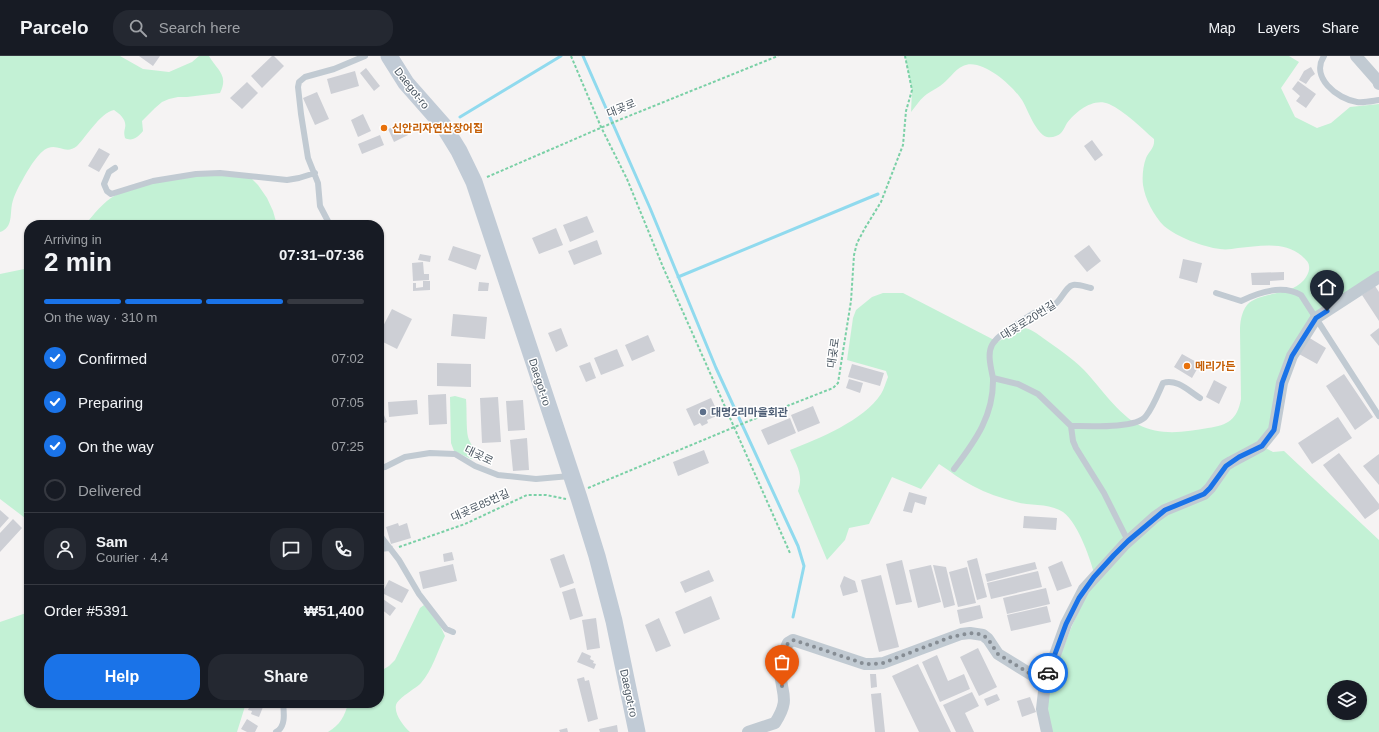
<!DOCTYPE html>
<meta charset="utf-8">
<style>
:root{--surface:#171b24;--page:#242831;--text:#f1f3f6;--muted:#9ea1a6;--line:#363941;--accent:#1a73e8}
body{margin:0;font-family:Arial,"Noto Sans KR",sans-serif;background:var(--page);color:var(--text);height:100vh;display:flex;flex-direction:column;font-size:15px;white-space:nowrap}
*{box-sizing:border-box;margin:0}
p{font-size:13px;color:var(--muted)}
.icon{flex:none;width:22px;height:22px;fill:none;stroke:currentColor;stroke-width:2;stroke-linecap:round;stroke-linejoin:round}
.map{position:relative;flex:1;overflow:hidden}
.details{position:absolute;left:24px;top:164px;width:360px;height:488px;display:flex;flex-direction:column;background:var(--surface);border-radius:16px;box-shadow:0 1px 3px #0004}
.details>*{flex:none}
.fabs{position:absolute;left:1327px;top:624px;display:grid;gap:8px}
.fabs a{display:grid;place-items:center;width:40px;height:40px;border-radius:50%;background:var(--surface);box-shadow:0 1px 3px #0004;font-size:20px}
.pin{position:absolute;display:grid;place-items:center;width:34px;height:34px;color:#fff;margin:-41px -17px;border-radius:50% 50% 50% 0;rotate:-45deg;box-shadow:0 0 4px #0007}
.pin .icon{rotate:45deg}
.courier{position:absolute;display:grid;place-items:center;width:40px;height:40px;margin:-20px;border:3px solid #1a73e8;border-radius:50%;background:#fff;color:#222;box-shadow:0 1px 5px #0007}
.head em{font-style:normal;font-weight:600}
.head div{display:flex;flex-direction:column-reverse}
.head{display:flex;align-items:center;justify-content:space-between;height:68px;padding:0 20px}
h1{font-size:26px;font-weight:600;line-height:30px}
.bar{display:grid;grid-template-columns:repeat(4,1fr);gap:6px 4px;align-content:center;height:48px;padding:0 20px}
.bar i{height:5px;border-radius:3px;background:var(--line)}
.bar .current{background:var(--accent)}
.bar p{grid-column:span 4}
.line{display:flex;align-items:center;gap:10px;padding:0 20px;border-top:1px solid var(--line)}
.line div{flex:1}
.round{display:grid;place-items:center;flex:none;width:42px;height:42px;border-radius:16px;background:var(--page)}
ol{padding:0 20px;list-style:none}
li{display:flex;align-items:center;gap:12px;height:44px}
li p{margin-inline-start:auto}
li .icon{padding:4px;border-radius:50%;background:var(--accent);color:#fff;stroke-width:4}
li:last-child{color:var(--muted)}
li i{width:22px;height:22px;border:2px solid var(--line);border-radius:50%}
.button{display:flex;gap:8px;margin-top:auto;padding:8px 20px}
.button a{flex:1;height:46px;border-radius:16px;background:var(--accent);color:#fff;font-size:16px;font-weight:600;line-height:46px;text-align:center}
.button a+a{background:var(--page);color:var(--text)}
header{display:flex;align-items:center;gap:24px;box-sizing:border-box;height:56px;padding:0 20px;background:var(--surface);border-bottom:1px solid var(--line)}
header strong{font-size:19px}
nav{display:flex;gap:22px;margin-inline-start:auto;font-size:14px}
.search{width:280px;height:36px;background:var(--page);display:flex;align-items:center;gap:10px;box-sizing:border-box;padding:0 14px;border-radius:16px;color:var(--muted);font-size:15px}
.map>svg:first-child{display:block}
.green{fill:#c3f1d5;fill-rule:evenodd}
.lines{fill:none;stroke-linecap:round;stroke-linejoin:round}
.stream{stroke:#90daee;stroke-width:3}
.building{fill:#cdcfd5}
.path{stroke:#7ad0a6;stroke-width:2;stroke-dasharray:3 2;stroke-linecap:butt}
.lane{stroke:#c1cad2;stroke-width:6}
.street{stroke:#c1cad2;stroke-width:12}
.secondary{stroke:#c1cbd6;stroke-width:17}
.done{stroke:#868d94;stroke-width:4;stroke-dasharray:0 7.2}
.route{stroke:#1a73e8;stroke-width:5}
.food-dot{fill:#e8710a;stroke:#fff;stroke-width:1.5}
.service-dot{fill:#5c6f8a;stroke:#fff;stroke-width:1.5}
.labels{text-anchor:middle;stroke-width:3;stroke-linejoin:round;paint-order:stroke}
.street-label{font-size:11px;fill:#4a5661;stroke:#fff}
.food-label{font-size:11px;font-weight:bold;fill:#c56008;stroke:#fff;text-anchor:start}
.service-label{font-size:11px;font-weight:bold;fill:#4e5e75;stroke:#fff;text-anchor:start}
</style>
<header>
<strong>Parcelo</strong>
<div class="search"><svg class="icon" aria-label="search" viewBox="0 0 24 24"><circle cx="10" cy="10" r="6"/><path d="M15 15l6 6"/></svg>Search here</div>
<nav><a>Map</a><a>Layers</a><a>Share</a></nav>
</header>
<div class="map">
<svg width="1379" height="676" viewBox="0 0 1379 676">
<rect width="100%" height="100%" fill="#f5f3f3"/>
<path class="green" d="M0 0H120L143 13 169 16 192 6 199 0H209C217 14 229 19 220 37L187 41H178L169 43 162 46 155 52 142 65 143 75C138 81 132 86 125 82 124 78 124 76 125 72 127 64 120 58 114 54 100 57 87 80 77 90 66 99 59 88 48 92 39 95 28 114 23 123 19 130 14 139 12 148 10 158 13 172 0 176Z
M905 0H1289L1299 6 1281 32 1295 61 1317 72 1331 67 1350 51 1379 48V221L1316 262 1292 300 1274 374 1262 390 1273 396 1284 395 1379 484V676H1052C1050 668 1048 660 1048 652 1046 635 1054 617 1060 601 1070 574 1080 548 1096 524 1091 505 1079 468 1063 456 1049 447 1031 450 1016 446 1001 442 986 437 973 430 961 424 950 415 939 408L921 433 892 421 869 468 849 472 845 484 827 504 798 435C804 418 796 409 790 394 820 382 863 365 881 338 884 333 886 326 888 321L886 315 847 304 853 262 856 254 872 241 883 237H903L998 286C1005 282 1013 274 1022 272 1029 271 1038 278 1043 282 1057 292 1072 302 1084 314 1100 331 1119 359 1139 369 1160 380 1186 376 1208 372 1228 369 1237 364 1241 343L1240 275C1240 267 1241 257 1247 249 1259 235 1289 241 1304 224 1307 220 1310 215 1309 210 1309 206 1305 203 1302 200 1284 185 1260 190 1238 192 1232 193 1226 194 1220 193 1203 191 1177 181 1164 170 1154 160 1145 143 1143 129 1142 121 1143 110 1146 102 1149 95 1155 92 1154 83 1140 71 1126 56 1109 48 1094 41 1076 55 1067 67 1065 70 1064 74 1061 77 1058 80 1052 82 1047 81 1036 78 1028 54 1022 44 1012 29 981 1 963 10 954 14 948 25 940 30 936 33 931 35 927 38 921 42 916 50 911 56L912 34ZM1334 631H1360V657H1334Z
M201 119 250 121 258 129 267 142 273 155 277 169H85C94 158 103 146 116 139 142 126 173 124 201 119Z
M29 212V465L0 443V218Z
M455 340 466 343C467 353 466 372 468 381 470 388 477 395 474 402L471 403 454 395 451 387 450 341Z
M424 549 437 563 445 580C438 594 432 615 421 627 415 633 398 642 396 649 394 658 404 671 410 676H328C340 669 345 660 348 647H379V616L389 610 395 604 420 552Z
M29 556V647H246L237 676H0V566Z"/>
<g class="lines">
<path class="stream" d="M583 0 650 152 716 312 798 490 804 510 793 561
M460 61 561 0
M678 221 878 138"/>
</g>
<path class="building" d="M139 0H160L153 10Z
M272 0H274L284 10 262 32 251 20Z
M1311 11 1315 18 1311 21 1306 28 1299 24 1304 15Z
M366 12 380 30 374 35 360 17Z
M355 15 359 30 331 38 327 23Z
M1298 25 1316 38 1306 52 1296 45 1300 40 1292 33Z
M247 26 258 37 242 53 230 42Z
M317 36 329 63 315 69 303 42Z
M363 58 371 75 358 81 351 64Z
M403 67 408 79 394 86 388 73Z
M380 79 384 89 362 98 358 88Z
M1092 84 1103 99 1095 105 1084 90Z
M99 92 110 98 99 116 88 110Z
M587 160 594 176 570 186 563 169Z
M556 172 563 189 539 198 532 182Z
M597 184 602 198 574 209 568 195Z
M1089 189 1101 205 1087 216 1074 200Z
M453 190 481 199 476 214 448 204Z
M420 198 431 200 430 206 418 204Z
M1183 203 1202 207 1197 227 1179 222Z
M423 206 424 218H429V224L413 225 412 207Z
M1284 216V224L1270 225V229H1252L1251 217Z
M423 225H430V234L413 235V227H416V232L423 231Z
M479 226 489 227 488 235H478Z
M1375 230 1379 236V265L1362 239Z
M392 253 412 263 397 293 379 284V278Z
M453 258 487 261 485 283 451 280Z
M561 272 568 290 556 296 548 277Z
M1379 272V290L1370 279Z
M648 279 655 295 632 305 625 289Z
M1308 281 1326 292 1317 308 1299 298Z
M617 293 624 310 601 319 594 302Z
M1182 298 1200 308 1192 322 1174 311Z
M590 306 596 322 586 326 579 310Z
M437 307 471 308V331L437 330Z
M852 308 884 317 880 330 848 321Z
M1344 318 1373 361 1355 374 1326 330Z
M849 323 863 327 860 337 846 332Z
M1214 324 1227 331 1219 348 1206 341Z
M446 338 447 368 429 369 428 339Z
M498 341 501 386 482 387 480 342Z
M711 342 719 359 707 364 708 367 702 370 700 367 694 370 686 353Z
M417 344 418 358 389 361 388 346Z
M523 344 525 374 508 375 506 345Z
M813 350 820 367 798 376 791 359Z
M379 352H381L387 366 379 369Z
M1338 361 1352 382 1312 408 1298 387Z
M790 362 796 377 768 389 761 374Z
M527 382 529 414 513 415 510 384Z
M704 394 709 407 678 420 673 406Z
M1339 397 1379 448V453L1365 463 1323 409Z
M1379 398V429L1363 410Z
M909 436 927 441 925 449 915 446 912 457 903 455Z
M0 454 9 462 0 472Z
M1024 460 1057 462 1056 474 1023 472Z
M13 463 22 472 0 496V477Z
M398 467 399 470 407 467 411 482 391 488 386 471Z
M452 496 454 504 444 506 443 498Z
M564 498 574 527 560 532 550 503Z
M977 502 987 541 977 544 967 505Z
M902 504 912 546 896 549 886 508Z
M1062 505 1072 530 1057 535 1048 511Z
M1035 506 1037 513 987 526 985 518Z
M453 508 457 525 423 533 419 516Z
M931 509 941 546 918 552 909 514Z
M933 509 946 511 955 549 944 552Z
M967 511 976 547 958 551 949 516Z
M709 514 714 525 685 537 680 526Z
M1038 515 1042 531 991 543 987 527Z
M881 519 899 591 879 596 861 524Z
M844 520 855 525 858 536 843 540 840 530Z
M389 524 409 534 402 547 382 537Z
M575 532 583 560 570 564 562 536Z
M1046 532 1050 548 1007 558 1003 542Z
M711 540 720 563 684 578 675 556Z
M380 541 396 552 390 560 381 553 379 557V544Z
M980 549 983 562 960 568 957 554Z
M1047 550 1051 566 1011 575 1007 559Z
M596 562 600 592 587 594 582 564Z
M659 562 671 590 656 596 645 569Z
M978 592 997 631 979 640 960 601Z
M582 596 591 600 590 603 594 605 593 607 596 608 594 613 577 606Z
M937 599 948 625 964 618 970 633 940 646 922 606Z
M918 608 951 676H919L892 620Z
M870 618H876L877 631 871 632Z
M584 621 585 625 589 624 598 663 588 666 577 623Z
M972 636 979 650 965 657 974 676H956L943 649Z
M881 637 885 676H875L871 638Z
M997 638 1000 644 987 650 984 643Z
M1030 641 1036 656 1022 661 1017 645Z
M251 647H269L266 652 263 651 259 661 251 658 252 655 248 654Z
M247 663 258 670 255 676H247L241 673Z
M617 669 618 676H600L599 673Z
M567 672 568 676H560L559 674Z"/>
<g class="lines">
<path class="path" d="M571 0 601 71 627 123 663 211 790 497
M487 121 619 64 778 0
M588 432 749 365 833 332 838 327 851 245 854 199 857 187 865 172 881 146 903 89 906 55 912 34 905 0
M399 491 465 468 527 439H546L566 443"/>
<path class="lane" d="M1324 0C1310 21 1337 43 1357 46 1364 47 1372 45 1379 44
M115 112 109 116 104 128 107 135 111 138 153 125 196 118 220 117 287 124 299 122 315 117
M330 169 320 150 318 127 308 102 301 58 298 31 299 26 305 21 334 13 365 0
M1091 232C1086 231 1078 228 1073 229 1066 230 1061 245 1054 249 1048 252 1040 254 1034 257 1023 264 999 277 992 289 987 298 991 312 993 322L1018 328 1038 338 1071 370 1073 385 1076 392 1104 437 1128 485
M1216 237 1241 245C1259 236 1282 228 1301 239L1379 360
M1071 370C1087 370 1137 373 1146 360 1153 351 1158 338 1163 327 1176 322 1189 335 1200 342
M379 412 385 411 405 401 430 397 455 398 475 410 498 419 536 423 570 420
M954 413C976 384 994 359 993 322
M379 478 399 504 419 538 446 573 453 576
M379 493 390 492
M276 676C286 671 284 657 283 647"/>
<path class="street" d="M1356 0 1378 25 1379 28
M748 676 775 667C791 642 781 639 780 614 780 605 784 596 788 587L793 584 865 608H873L883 607 961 578 970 577 983 579 988 583 998 598 1045 627
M1047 676 1042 653 1045 627 1066 568 1084 533 1125 488 1155 461 1165 454 1204 438 1210 432 1226 409 1231 406 1261 390 1274 374 1282 327 1292 300 1316 262 1379 221"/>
<path class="secondary" d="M389 0 406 27 443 69 459 95 474 126 579 442 597 500 614 565 637 676"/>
</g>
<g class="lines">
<path class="done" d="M782 630C779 612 781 604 788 587L794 584 865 608H873L883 607 951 581 970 577 978 578 983 579 988 583 998 598 1045 627 1048 617"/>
<path class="route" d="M1048 617 1066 568 1079 542 1094 521 1114 499 1128 485 1165 454 1204 438 1210 432 1226 410 1239 401 1262 390 1274 374 1282 327 1292 300 1316 262 1327 255"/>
</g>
<g class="food-dot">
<circle cx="384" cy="72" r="4"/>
<circle cx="1187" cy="310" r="4"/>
</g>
<circle class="service-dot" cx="703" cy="356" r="4"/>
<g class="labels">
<g class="street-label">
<text transform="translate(412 32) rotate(52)" y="4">Daegot-ro</text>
<text transform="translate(621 52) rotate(-22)" y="4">대곶로</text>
<text transform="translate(1028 264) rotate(-32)" y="4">대곶로20번길</text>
<text transform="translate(833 297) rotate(-82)" y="4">대곶로</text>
<text transform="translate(540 326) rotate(72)" y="4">Daegot-ro</text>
<text transform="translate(479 399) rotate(26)" y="4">대곶로</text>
<text transform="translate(480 449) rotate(-24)" y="4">대곶로85번길</text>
<text transform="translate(629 637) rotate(78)" y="4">Daegot-ro</text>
</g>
<g class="food-label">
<text x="392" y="76">신안리자연산장어집</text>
<text x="1195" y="314">메리가든</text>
</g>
<g class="service-label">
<text x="711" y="360">대명2리마을회관</text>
</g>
</g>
</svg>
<div class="fabs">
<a><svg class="icon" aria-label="layers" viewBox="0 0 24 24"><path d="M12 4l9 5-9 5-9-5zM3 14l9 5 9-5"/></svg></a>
</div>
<div class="pin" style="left:782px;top:630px;background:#ea580c"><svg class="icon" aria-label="bag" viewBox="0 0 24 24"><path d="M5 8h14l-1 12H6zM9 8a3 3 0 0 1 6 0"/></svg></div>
<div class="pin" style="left:1327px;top:255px;background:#1f2937"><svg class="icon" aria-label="home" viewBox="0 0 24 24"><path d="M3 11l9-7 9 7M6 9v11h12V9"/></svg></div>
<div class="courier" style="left:1048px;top:617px"><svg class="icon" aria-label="car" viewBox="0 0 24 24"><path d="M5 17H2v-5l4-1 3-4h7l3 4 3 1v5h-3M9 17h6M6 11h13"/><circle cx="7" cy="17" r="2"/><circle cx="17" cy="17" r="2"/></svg></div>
<section class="details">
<div class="head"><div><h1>2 min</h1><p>Arriving in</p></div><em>07:31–07:36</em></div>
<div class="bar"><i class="current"></i><i class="current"></i><i class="current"></i><i></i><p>On the way · 310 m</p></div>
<ol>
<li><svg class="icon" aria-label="check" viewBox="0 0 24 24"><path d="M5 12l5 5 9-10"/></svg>Confirmed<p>07:02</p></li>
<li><svg class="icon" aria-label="check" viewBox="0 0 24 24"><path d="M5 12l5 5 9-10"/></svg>Preparing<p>07:05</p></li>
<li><svg class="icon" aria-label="check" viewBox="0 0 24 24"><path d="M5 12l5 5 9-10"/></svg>On the way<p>07:25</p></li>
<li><i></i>Delivered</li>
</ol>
<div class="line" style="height:72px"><a class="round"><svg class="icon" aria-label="person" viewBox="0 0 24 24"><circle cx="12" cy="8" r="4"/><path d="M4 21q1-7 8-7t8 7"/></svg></a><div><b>Sam</b><p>Courier · 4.4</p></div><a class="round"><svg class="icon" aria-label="chat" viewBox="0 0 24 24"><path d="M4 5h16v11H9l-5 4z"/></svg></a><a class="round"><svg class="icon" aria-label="phone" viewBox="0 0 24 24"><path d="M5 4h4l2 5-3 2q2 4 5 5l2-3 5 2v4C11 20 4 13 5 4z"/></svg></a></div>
<div class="line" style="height:52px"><div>Order #5391</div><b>₩51,400</b></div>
<div class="button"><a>Help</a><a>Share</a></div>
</section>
</div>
